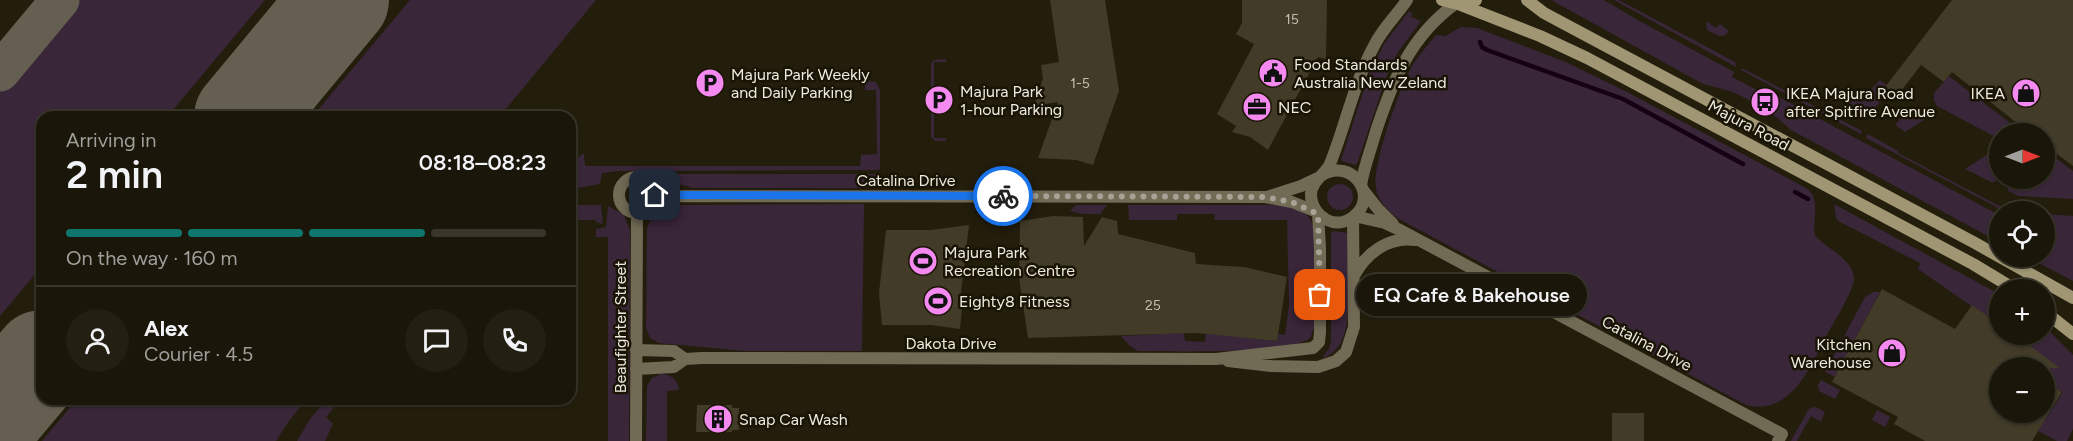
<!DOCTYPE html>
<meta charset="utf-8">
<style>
:root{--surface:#1a1609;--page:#231f12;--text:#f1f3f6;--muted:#9f9f9c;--line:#38352a;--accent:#0f766e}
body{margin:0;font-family:Figtree,sans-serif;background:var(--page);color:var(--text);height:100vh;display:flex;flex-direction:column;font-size:22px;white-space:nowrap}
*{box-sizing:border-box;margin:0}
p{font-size:20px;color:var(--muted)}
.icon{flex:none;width:33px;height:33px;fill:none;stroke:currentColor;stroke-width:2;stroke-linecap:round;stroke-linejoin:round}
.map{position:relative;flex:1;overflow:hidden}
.side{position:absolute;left:36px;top:111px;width:540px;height:294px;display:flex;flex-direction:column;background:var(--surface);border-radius:18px;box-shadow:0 2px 4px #0004,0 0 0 2px var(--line)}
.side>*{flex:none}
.needle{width:39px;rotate:90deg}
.controls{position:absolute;left:1989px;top:123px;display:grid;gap:12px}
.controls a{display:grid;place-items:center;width:66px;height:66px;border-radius:50%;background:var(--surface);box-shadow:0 2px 4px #0004,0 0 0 2px var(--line);font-size:30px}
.pin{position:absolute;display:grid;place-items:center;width:51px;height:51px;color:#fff;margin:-26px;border-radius:12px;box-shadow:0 3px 9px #0006}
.courier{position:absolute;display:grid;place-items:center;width:60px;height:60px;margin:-30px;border:4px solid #1a73e8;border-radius:50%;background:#fff;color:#222;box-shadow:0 2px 8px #0007}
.bubble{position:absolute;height:42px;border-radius:21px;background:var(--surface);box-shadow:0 2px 4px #0004,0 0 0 2px var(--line);font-size:20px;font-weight:600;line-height:42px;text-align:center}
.overview em{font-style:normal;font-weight:600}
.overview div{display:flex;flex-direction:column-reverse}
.overview{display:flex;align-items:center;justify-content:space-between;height:102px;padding:0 30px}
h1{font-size:39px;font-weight:600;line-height:45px}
.bar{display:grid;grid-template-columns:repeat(4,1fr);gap:9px 6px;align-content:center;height:72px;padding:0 30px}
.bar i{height:8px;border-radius:4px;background:var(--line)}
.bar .selected{background:var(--accent)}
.bar p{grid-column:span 4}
.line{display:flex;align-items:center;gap:15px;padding:0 30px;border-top:2px solid var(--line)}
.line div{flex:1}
.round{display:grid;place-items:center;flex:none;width:63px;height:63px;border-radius:32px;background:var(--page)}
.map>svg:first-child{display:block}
.green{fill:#3a2639}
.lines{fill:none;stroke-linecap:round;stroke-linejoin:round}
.stream{stroke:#160016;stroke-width:4.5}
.taxiway{stroke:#645f50;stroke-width:39}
.runway{stroke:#645f50;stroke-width:98}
.building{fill:#413b28}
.minor{stroke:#716a55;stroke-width:12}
.secondary{stroke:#a19674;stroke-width:12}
.done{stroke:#a6a295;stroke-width:6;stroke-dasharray:0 10.8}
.route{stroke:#1a73e8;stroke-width:8}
.labels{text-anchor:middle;stroke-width:5;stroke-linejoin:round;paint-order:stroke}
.number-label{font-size:14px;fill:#c2beb1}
.poi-label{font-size:16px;fill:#edeadf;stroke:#191404;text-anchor:start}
.street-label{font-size:16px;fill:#edeadf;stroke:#191404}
</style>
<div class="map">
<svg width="2073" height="441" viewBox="0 0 2073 441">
<rect width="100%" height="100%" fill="#231d0c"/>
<path class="green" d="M75 0H265L167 117H42V266L0 316V89Z
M410 0H596L499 117H312Z
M1551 0H1604L1636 19 1734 72 1732 77 1761 92 1755 103 1733 92 1703 84Z
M1614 0H1619L1735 62 1736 67Z
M1409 11 1412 13 1411 17 1421 21 1398 52 1387 75 1357 164 1355 165 1342 161 1341 160 1369 74 1384 44Z
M1706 21 1716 28 1720 24 1729 31 1724 36H1719L1707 30Z
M1461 27 1477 28 1568 63 1629 93 1808 189C1821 202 1812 219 1815 235 1826 250 1855 258 1854 281 1849 298 1838 315 1829 331 1812 363 1792 417 1746 405L1397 218C1387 210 1378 201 1376 188 1372 165 1400 87 1413 64 1420 54 1428 45 1436 35L1445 36Z
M946 59V62H934V138H946V141H935L931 137V63L934 60Z
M1742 68 1862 131 1861 134 1741 70Z
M1949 76 2023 133 2000 134 1999 139 1937 106 1934 101V93Z
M1880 80 1887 85 1886 94 1868 117 1848 106 1846 100C1856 87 1856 89 1871 89Z
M865 81 876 82 880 90V169L877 170 619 171 602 173 600 184 578 188 570 185V167L582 154H584L585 166H860L861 155 877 154 876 90H865Z
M1766 90 1999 215V242L1791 130 1769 111 1773 103 1762 98Z
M1908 110 1915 111 1927 118 1905 132 1895 125Z
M1868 134 1898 151V153L2009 211H2004L1866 138Z
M2045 150 2073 171V199L2019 196 2008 191 2007 179 2044 178Z
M1994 153C1999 159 1999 176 1995 182H1991L1965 169 1988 154Z
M642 174H877L880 176 875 185 865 188H693Z
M1327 197a13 13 0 1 1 26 0a13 13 0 1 1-26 0Z
M864 204 862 351H745L659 343 650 338 646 328 647 229C650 215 659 207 674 205Z
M1834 204 1999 294V325L1918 269 1920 263 1838 221 1836 218Z
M570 205H601L603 224 596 222V220H570Z
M1076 205H1107L1100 214H1082L1070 211Z
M1128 205H1283C1303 211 1313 212 1314 235V328L1310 338C1289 355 1170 351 1138 351L1130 346 1121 336 1184 333 1185 341 1205 342 1206 333 1277 341 1278 334 1285 335 1289 305 1287 220H1214L1215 214H1177V220H1129Z
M608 206 624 215 630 230 629 441H608V237H596V229L606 227Z
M2045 214 2073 216V281L2027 257 2044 256Z
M1333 231 1348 233C1347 259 1352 315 1343 338 1340 346 1333 354 1324 358L1323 356 1329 349 1331 340V233Z
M1873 292H1880L1835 377 1825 372 1865 297Z
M2045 327 2073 355V429L2067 441H2057L2038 431 2063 392C2052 386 2046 380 2047 367L2014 335 2044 334Z
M661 374C671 374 678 380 679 390L667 391V441H646L647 386 652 378Z
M1821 380 1840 390 1835 399 1819 391 1818 385Z
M77 399H307L289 421 276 441H42Z
M327 399H341L326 417 333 424 325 441H297L310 419Z
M1816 407 1825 412 1821 422 1811 416 1797 441H1791L1807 412 1810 408Z
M1877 410 1890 417 1885 427 1872 420Z"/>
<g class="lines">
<path class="stream" d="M1480 42 1482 47 1487 50 1623 99 1743 164
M1795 192 1808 199"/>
<path class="taxiway" d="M0 72 60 0"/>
<path class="runway" d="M243 117 340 0
M0 409 42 359"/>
</g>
<path class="building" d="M1050 0H1105L1119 91 1093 165 1076 160 1038 158 1058 102 1034 106 1043 78 1041 65 1059 62Z
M1242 0H1327L1326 59 1318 57 1268 150 1250 137 1232 132 1236 126 1217 114 1254 44 1236 34 1242 23Z
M1952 0H2073V166L2044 144V134H2031L1952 72 1944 82 1921 65 1894 100 1882 91Z
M1053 216 1083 217 1084 246 1102 217 1117 221 1118 234 1195 253 1196 264 1244 267 1287 277 1277 341 1197 333 1028 338 1019 278 1020 221Z
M969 225 961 293 962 309 960 329 931 325H882L879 293 886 230H931Z
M1882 289 1955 329 1972 305 2000 325V334H2014L2060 368H2000V412H2044V379L2062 392 2032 441H1925L1894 424 1898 417 1832 382Z
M697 405H732V408H739V430H732V432H696Z
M1612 413H1644V441H1612Z"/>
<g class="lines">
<path class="minor" d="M1322 175C1352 157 1380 197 1353 217 1345 223 1335 224 1327 220 1317 215 1311 205 1311 194 1312 180 1325 175 1330 164 1346 124 1354 82 1375 44 1383 28 1397 15 1407 0
M619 195a18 18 0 1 1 36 0a18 18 0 1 1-36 0Z
M1361 185C1364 167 1371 149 1376 131 1393 80 1410 37 1455 4
M1363 190 1378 209 1393 224
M655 196 1265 197 1292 202 1317 212
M1267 197 1301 186 1318 178
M1354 216 1385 223 1400 230 1782 434 1778 441
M1354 276C1366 253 1389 236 1415 240
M636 350 674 351 685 359
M1228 361 1271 366 1318 367 1336 361 1346 352 1354 327 1353 217
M636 369 674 367 685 359 702 358 1216 359 1313 348 1319 342 1320 332V248L1318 214
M636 441 637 213"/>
<path class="secondary" d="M1442 0 1458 4 1476 0
M1527 0 1544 13 1975 243 2073 298
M1458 4 1540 36 1587 58 1973 264 2016 290
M2044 311 2073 334"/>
</g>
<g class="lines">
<path class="done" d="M1003 196 1265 197 1292 202 1318 214 1320 295"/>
<path class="route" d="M655 195 1003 196"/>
</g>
<defs>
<g id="civic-disc" transform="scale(1.5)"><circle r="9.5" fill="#f489f0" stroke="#191404"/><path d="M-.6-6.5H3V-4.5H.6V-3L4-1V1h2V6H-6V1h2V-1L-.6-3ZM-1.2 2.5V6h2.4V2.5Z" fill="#111"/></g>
<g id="parking-disc" transform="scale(1.5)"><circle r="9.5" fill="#f489f0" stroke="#191404"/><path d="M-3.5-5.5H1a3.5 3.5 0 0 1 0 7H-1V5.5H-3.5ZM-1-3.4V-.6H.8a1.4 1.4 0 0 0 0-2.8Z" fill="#111"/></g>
<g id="shop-disc" transform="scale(1.5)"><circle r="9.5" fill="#f489f0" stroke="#191404"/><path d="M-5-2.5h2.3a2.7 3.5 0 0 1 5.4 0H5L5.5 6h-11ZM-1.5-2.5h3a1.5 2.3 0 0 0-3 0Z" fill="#111"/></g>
<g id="bus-disc" transform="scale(1.5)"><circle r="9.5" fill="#f489f0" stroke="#191404"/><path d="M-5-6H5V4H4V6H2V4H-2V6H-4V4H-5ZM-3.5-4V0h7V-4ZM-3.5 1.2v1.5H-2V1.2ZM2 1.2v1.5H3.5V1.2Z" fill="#111"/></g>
<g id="office-disc" transform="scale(1.5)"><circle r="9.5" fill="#f489f0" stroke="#191404"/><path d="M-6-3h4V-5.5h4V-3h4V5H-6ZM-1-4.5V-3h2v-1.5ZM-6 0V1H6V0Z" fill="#111"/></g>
<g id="stadium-disc" transform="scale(1.5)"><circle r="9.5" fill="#f489f0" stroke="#191404"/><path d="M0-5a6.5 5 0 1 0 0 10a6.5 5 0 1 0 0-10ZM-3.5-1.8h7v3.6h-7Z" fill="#111"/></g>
<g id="building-disc" transform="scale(1.5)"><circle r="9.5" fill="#f489f0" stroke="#191404"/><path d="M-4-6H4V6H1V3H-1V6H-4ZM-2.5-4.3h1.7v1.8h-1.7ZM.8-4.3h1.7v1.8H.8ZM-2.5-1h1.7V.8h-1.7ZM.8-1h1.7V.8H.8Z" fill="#111"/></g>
</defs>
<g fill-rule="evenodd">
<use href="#civic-disc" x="1273" y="73"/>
<use href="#parking-disc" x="710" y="83"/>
<use href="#shop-disc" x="2026" y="93"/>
<use href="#parking-disc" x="939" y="100"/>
<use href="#bus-disc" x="1765" y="102"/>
<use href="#office-disc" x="1257" y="107"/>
<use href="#stadium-disc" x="923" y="261"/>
<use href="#stadium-disc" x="938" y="301"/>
<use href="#shop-disc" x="1892" y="353"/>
<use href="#building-disc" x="718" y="419"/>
</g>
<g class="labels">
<g class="number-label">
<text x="1292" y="24">15</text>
<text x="1080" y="88">1-5</text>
<text x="1153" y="310">25</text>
</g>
<g class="poi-label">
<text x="1294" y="70">Food Standards<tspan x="1294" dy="18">Australia New Zeland</tspan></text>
<text x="731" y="80">Majura Park Weekly<tspan x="731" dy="18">and Daily Parking</tspan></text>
<text x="960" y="97">Majura Park<tspan x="960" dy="18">1-hour Parking</tspan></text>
<text x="1786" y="99">IKEA Majura Road<tspan x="1786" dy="18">after Spitfire Avenue</tspan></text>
<text x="2005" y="99" text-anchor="end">IKEA</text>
<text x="1278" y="113">NEC</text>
<text x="944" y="258">Majura Park<tspan x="944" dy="18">Recreation Centre</tspan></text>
<text x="959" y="307">Eighty8 Fitness</text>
<text x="1871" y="350" text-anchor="end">Kitchen<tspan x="1871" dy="18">Warehouse</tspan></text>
<text x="739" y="425">Snap Car Wash</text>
</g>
<g class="street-label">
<text transform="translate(1749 125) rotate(28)" y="6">Majura Road</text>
<text x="906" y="186">Catalina Drive</text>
<text transform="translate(620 327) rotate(-90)" y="6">Beaufighter Street</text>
<text x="951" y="349">Dakota Drive</text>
<text transform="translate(1647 343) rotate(28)" y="6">Catalina Drive</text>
</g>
</g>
</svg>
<div class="controls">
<a><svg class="needle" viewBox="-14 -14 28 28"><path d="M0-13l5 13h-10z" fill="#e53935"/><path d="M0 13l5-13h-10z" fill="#9f9f9c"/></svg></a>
<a><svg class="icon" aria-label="locate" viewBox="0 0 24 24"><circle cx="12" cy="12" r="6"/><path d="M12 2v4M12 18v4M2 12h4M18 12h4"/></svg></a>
<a>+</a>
<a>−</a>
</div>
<div class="pin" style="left:1320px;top:295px;background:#ea580c"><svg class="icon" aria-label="bag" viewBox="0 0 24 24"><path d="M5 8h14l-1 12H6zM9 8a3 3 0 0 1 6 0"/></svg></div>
<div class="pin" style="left:655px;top:195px;background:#1f2937"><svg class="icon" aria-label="home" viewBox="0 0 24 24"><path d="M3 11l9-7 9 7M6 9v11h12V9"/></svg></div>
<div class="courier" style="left:1003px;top:196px"><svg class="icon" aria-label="bike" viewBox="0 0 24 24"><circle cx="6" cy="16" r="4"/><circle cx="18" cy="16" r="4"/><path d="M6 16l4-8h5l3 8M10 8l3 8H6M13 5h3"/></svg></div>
<div class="bubble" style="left:1356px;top:274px;width:231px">EQ Cafe &amp; Bakehouse</div>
<section class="side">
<div class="overview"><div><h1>2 min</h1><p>Arriving in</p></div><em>08:18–08:23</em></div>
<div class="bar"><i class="selected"></i><i class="selected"></i><i class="selected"></i><i></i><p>On the way · 160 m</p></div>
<div class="line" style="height:108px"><a class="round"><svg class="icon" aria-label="person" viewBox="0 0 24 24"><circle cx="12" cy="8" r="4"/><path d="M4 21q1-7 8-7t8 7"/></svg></a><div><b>Alex</b><p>Courier · 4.5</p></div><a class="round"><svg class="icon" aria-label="chat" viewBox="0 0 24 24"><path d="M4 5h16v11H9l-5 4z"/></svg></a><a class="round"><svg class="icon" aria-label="phone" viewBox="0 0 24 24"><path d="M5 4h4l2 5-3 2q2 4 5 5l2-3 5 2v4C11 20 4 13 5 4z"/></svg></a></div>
</section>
</div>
